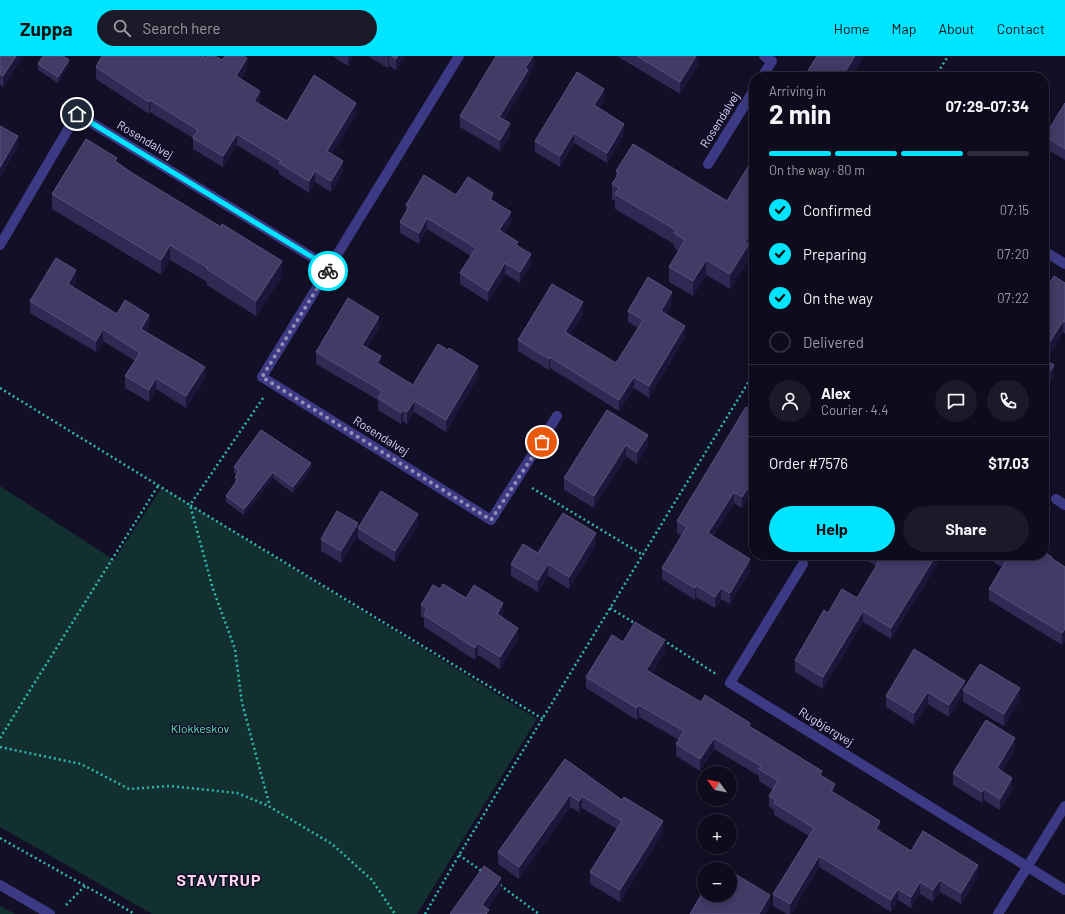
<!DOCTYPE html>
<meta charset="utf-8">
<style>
:root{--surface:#0e0b1c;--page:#1c1929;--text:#f1f3f6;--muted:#9b9ba3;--line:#2e2b3b;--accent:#00e5ff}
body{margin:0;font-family:Barlow,sans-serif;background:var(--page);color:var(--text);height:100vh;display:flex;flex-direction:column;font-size:15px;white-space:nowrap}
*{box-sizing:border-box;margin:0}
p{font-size:13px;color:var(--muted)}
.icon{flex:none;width:22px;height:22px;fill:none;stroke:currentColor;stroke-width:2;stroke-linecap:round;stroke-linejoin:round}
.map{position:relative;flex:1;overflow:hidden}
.side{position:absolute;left:749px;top:16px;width:300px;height:488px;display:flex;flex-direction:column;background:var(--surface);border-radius:16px;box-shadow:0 2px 10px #0003,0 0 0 1px var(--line)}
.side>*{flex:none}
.needle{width:26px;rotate:302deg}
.buttons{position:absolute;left:697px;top:710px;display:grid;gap:8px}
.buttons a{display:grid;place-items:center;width:40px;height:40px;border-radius:50%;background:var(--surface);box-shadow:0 2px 10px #0003,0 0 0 1px var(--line);font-size:20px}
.pin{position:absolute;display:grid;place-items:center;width:34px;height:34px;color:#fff;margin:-17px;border:2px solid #fff;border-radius:50%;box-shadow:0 1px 4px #0007}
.courier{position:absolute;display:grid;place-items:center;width:40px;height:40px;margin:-20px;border:3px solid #00e5ff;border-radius:50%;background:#fff;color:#222;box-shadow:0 1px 5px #0007}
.headline em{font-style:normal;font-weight:700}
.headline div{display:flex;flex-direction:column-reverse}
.headline{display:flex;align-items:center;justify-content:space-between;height:68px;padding:0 20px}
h1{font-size:26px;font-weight:700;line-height:30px}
.bar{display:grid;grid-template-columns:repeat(4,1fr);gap:6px 4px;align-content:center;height:48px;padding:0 20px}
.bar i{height:5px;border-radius:3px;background:var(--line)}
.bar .selected{background:var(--accent)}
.bar p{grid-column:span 4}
.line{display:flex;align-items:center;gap:10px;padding:0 20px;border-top:1px solid var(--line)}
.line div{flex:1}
.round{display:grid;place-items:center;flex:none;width:42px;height:42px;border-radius:21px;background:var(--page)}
ol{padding:0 20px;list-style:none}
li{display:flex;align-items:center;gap:12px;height:44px}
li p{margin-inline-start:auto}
li .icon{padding:4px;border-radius:50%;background:var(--accent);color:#111;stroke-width:4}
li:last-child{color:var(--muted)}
li i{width:22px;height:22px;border:2px solid var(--line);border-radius:50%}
.cta{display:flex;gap:8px;margin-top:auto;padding:8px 20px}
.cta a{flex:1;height:46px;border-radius:24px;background:var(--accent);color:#111;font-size:16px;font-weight:700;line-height:46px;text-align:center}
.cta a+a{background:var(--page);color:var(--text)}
header{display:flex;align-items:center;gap:24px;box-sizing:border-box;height:56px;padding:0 20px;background:var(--accent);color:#111}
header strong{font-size:19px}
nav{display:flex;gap:22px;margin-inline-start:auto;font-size:14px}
.search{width:280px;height:36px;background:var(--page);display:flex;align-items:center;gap:10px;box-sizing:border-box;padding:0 14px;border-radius:22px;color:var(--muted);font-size:15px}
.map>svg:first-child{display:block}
.green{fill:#12302f}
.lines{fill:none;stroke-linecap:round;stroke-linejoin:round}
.path{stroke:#2fb8b0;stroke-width:2.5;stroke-dasharray:2 3;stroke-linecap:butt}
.minor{stroke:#3d3a85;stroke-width:10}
.tertiary{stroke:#3d3a85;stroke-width:10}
.wall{fill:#312854}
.shaded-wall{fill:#1d163a}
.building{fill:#433a66;stroke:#5a527e}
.done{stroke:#948fb3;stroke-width:4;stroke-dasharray:0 7.2}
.route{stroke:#00e5ff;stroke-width:5}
.labels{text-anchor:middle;stroke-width:3;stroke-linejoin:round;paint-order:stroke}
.street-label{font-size:12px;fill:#d9d4ff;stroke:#130f26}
.park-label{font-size:12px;fill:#5fe0c0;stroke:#130f26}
.district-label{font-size:16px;font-weight:bold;letter-spacing:1px;fill:#ffd6f0;stroke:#130f26}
</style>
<header>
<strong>Zuppa</strong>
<div class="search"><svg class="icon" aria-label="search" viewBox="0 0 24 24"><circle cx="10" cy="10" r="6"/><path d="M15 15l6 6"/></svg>Search here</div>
<nav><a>Home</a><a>Map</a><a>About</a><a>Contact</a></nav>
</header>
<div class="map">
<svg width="1065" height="858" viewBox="0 0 1065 858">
<rect width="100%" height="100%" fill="#130f26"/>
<path class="green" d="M0 430 114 504 162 431 537 663 417 858H152L0 771Z
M0 850 15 858H0Z"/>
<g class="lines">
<path class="path" d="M935 21 948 0
M0 332 190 449 213 533 235 593 242 647 270 751 332 788 372 824 395 858
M263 342 190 449 543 663
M532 432 643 499
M610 552 636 568
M663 584 716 618
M0 682 158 430
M0 691 81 708 129 733 170 730 237 737 269 750
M0 782 135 858
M459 799 483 816
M500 829 539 858
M66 849 85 830
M425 858 459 799 754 317"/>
<path class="minor" d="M459 0 262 321 491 464 557 360
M762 21 772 5 764 0
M708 108 754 34
M0 189 77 58 330 212
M1044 195 1065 208
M1056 443 1065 449
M803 508 730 627 1065 834
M998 858 1065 750"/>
<path class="tertiary" d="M0 829 50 858"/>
</g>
<path class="wall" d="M0 0H22V2L3 31 0 29Z
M332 0H353L348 10Z
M368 0H405L396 14 389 10 388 12Z
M534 0V10L528 20V25L504 64 510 79 500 95 460 71V60Z
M617 0H698V9L680 38Z
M206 2 222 4 247 14 241 23 260 46 259 48 287 65 356 59 332 98 343 116 331 136 315 126 309 137 279 118V115L237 89 223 111 193 93V82L150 56 149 58 96 23V11Z
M38 8 69 10 58 27 38 14Z
M604 44 599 52 624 78 607 107 574 87 560 111 535 96V85Z
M1065 47V104L1045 92V80Z
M117 107 282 220 256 260 207 229V226L170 204 161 219 52 153V138Z
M616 115 749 196V203L730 233 706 219 693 240 669 226V211L679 195 674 192V188L615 153V145L612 143V128L616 122Z
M456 139 493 145 511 167 504 177 518 190 531 209 520 227 505 218 488 246 460 228V217L471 200 427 173 419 188 400 177V166L406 156V149Z
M76 226 73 231 117 258 149 271 146 276 205 323 186 352 156 333 149 346 125 332V320L135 305 103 285 96 296 30 257V245Z
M1065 227V278L1063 276 1046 304 1054 320 1044 336V229L1047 231Z
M672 248 666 258 685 281 649 342 634 332 619 355 550 312 549 314 518 295V284L583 258 570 279 616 307 638 272 628 266V255Z
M379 272 367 292 381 310 413 329 478 321 446 376 414 356 407 368 403 365 401 368 378 354V344L316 308V296Z
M607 354 648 390 637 408 626 400 594 452 564 434V422Z
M754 356V440L751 438 742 452 734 447 713 480 750 515 730 548 721 543 715 552 696 541 695 544 662 523V512L682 480 677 477V465Z
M234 411 311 413 293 437 273 422 244 459 226 446V440L235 427V421L237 419 234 417Z
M418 469 395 506 358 483V472Z
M358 479 341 507 321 495V483Z
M596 489 569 533 548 520 538 536 511 520V508L538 497Z
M857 499H943L891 583 863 566 823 633 795 616V604L828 557 857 542 876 510Z
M985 499H1044L1052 503 1065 511V585L1062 589 989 544V533L1002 511 985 501Z
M440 533 466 542 503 559 502 561 518 583 500 613 478 599 475 604 424 571V562L421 561V549Z
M623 586 665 596 652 617 701 646 750 671 822 720 835 737 880 776 911 795 978 820 961 848 940 836 933 846 920 838 911 852 898 844 891 856 819 811 791 858H787L773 850V838L809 780 774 759V754L769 751V740L773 734 759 725V720L714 693 700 715 676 700V688L679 684 639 661 637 664 586 632V621Z
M965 632 1020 644 1004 670 963 646V638L949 661 928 648 914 669 886 651V640Z
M1015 693 1002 716 1012 734 1000 754 984 744 982 747 953 729V717Z
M565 703 663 776 620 846 590 828V816L617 773 582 752 579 756 570 751 519 823 498 808V796Z"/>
<path class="shaded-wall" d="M16 0H22V2L3 31V20Z
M348 0H353L348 10Z
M388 0H389V10L388 12Z
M398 0H405L396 14V3Z
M533 0H534V10L528 20V25L499 72V61Z
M696 0H698V9L680 38V26Z
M855 0H864L851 21H842Z
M247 2V14L236 31V20Z
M69 4V10L58 27V21Z
M604 33V44L594 60V49Z
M260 35V46L254 56V45Z
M150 44V56L149 58V46Z
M356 47V59L327 107V95Z
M510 67V79L500 95V84Z
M624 68V78L607 107V97Z
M574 77V87L560 111V100Z
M237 78V89L223 111V100Z
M18 80V91L0 122V111Z
M343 105V116L331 136V125Z
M315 115V126L309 137V125Z
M493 137V148L490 143Z
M511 156V167L499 185V174Z
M427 162V173L419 188V177Z
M754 172V187L749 196V203L730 233V218L745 186Z
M170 189V204L161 219V204Z
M531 198V209L520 227V216Z
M706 204V219L693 240V225Z
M282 205V220L256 260V245Z
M505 207V218L488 246V235Z
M76 214V226L68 239V228Z
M672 236V248L661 266V255Z
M583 246V258L565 287V276Z
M149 259V271L141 284V273Z
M379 261V272L362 300V289Z
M1063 265V276L1044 306V295Z
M685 270V281L649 342V330Z
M103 273V285L96 296V285Z
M381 300V312L377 307Z
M550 301V312L549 314V303Z
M1054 309V320L1044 336V325Z
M478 310V321L446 376V364Z
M205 311V323L186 352V340Z
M634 321V332L619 355V344Z
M156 322V333L149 346V334Z
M414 345V356L407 368V356Z
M403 354V365L401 368V357Z
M648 379V390L637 408V396Z
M626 389V400L594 452V440Z
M311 407V413L293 437V431Z
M273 416V422L244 459V453Z
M751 427V438L742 452V441Z
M734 436V447L708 489V477Z
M418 458V469L395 506V495Z
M358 467V479L341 507V495Z
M596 477V489L569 533V521Z
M936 499H943L891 583V572Z
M750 503V515L730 548V537Z
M548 508V520L538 536V524Z
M696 529V541L695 544V532Z
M721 532V543L715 552V541Z
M503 547V559L497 570V558Z
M863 555V566L823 633V621Z
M518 572V583L500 613V601Z
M1065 573V585L1062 589V577Z
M665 584V596L646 626V614Z
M478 587V599L475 604V592Z
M965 625V635L963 634V638L949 661V649Z
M1020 632V644L1004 670V658Z
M928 636V648L914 669V657Z
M639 649V661L637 664V652Z
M714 682V693L700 715V703Z
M1015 682V693L997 724V712Z
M1012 722V734L1000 754V743Z
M835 728V740L831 735Z
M984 733V744L982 747V736Z
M570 739V751L519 823V811Z
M582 740V752L579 756V745Z
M663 765V776L620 846V834Z
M880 765V776L876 773Z
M819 800V811L791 858H790V848Z
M978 809V820L961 848V837Z
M501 822V834L485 858 482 849Z
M940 824V836L933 846V834Z
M920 826V838L911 852V841Z
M898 833V844L891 856V844Z
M770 839V850L766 858H759Z"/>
<path class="building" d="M0 0H16L3 20 0 18Z
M43 0H63L69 4 58 21 38 8Z
M102 0H203L206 2 207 0H215L222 4 225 0H243L247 2 236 20 260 35 254 45 287 65 314 19 356 47 327 95 343 105 331 125 315 115 309 125 279 107 281 105 237 78 223 100 193 82 198 74 150 44 149 46 96 11Z
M392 0H398L396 3Z
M496 0H533L525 12 528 14 499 61 510 67 500 84 460 60Z
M637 0H696L680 26Z
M817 0H855L842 21H804Z
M577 16 604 33 594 49 624 68 607 97 574 77 560 100 535 85Z
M1065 47V93L1045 80Z
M0 70 18 80 0 111Z
M86 83 117 102 115 105 132 117 221 171 222 168 282 205 256 245 207 213 208 212 170 189 161 204 52 138Z
M633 88 727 145 754 101V172L745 186 749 188 730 218 706 204 693 225 669 211 685 184 674 177 676 174 615 138 619 132 612 128 619 117 616 115Z
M424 119 456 139 468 121 493 137 490 143 511 156 499 174 518 186 516 189 531 198 520 216 505 207 488 235 460 217 476 192 427 162 419 177 400 166 409 151 406 149Z
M56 202 76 214 68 228 117 258 125 244 149 259 141 273 205 311 186 340 156 322 149 334 125 320 140 297 103 273 96 285 30 245Z
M1054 220 1065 227V266L1063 265 1044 295V229L1047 231Z
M648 221 672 236 661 255 685 270 649 330 634 321 619 344 550 301 549 303 518 284 552 228 583 246 565 276 616 307 643 264 628 255Z
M348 242 379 261 362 289 381 300 377 307 413 329 438 288 448 294 449 292 478 310 446 364 414 345 407 356 403 354 401 357 378 342 382 335 316 296Z
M1044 303 1054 309 1044 325Z
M746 351 754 356V429L751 427 742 441 734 436 708 477 750 503 730 537 721 532 715 541 696 529 695 532 662 512 687 471 677 465Z
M607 354 648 379 637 396 626 389 594 440 564 422Z
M261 374 311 407 293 431 273 416 244 453 226 440 238 423 235 421 239 415 234 411Z
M381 435 418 458 395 495 358 472Z
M337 455 358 467 341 495 321 483Z
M563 457 596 477 569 521 548 508 538 524 511 508 523 488 538 497Z
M1044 496 1052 501 1051 502 1065 511V573L1062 577 989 533 1007 503 1000 499H1044Z
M876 499H936L891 572 863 555 823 621 795 604 824 554 828 557 842 533 857 542 881 502Z
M443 528 466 542 474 529 503 547 497 558 518 572 500 601 478 587 475 592 424 559 427 553 421 549 433 529 440 533Z
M635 566 665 584 646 614 701 646 705 639 750 667 749 670 822 715 820 719 835 728 831 735 880 765 876 773 911 795 923 775 978 809 961 837 940 824 933 834 920 826 911 841 898 833 891 844 819 800 790 848 773 838 814 772 774 747 776 744 769 740 778 725 759 713 761 710 714 682 700 703 676 688 684 675 639 649 637 652 586 621 612 579 623 586Z
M914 593 965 625 949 649 928 636 914 657 886 640Z
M980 608 1020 632 1004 658 963 634Z
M986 664 1015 682 997 712 1012 722 1000 743 984 733 982 736 953 717Z
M565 703 622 744 624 741 663 765 620 834 590 816 622 765 582 740 579 745 570 739 519 811 498 796Z
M720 809 727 813H717Z
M484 810 501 822 482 849 489 854 486 858H450Z
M730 815 770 839 759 858H690L704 834V839H730Z"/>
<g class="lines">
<path class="done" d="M328 215 262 321 491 464 542 386"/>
<path class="route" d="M77 58 330 212 328 215"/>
</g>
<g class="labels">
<g class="street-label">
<text transform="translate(720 64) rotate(-58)" y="4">Rosendalvej</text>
<text transform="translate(145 84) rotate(31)" y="4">Rosendalvej</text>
<text transform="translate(381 380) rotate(32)" y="4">Rosendalvej</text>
<text transform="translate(826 671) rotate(32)" y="4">Rugbjergvej</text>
</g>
<g class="park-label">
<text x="200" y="677">Klokkeskov</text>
</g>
<g class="district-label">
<text x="219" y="830">STAVTRUP</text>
</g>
</g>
</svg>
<div class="buttons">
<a><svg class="needle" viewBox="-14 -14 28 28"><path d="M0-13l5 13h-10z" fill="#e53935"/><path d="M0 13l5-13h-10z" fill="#9b9ba3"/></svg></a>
<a>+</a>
<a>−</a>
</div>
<div class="pin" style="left:542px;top:386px;background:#ea580c"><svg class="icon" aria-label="bag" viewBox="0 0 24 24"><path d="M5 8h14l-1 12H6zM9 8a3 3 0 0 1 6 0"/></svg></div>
<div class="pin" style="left:77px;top:58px;background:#1f2937"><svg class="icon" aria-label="home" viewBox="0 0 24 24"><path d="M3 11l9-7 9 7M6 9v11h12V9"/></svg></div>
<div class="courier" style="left:328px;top:215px"><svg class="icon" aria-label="bike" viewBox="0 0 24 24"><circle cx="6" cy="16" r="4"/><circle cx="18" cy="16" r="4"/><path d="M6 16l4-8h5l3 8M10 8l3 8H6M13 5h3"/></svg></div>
<section class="side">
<div class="headline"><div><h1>2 min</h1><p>Arriving in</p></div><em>07:29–07:34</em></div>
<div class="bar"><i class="selected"></i><i class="selected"></i><i class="selected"></i><i></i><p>On the way · 80 m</p></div>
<ol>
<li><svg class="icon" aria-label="check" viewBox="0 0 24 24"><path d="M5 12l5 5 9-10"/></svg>Confirmed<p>07:15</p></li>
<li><svg class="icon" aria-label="check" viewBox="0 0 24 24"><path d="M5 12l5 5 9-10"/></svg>Preparing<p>07:20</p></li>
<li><svg class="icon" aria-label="check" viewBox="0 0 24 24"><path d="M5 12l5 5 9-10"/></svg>On the way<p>07:22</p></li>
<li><i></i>Delivered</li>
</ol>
<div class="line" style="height:72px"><a class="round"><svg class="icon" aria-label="person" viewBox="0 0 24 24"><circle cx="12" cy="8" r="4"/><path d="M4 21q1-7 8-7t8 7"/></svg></a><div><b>Alex</b><p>Courier · 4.4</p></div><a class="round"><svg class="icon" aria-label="chat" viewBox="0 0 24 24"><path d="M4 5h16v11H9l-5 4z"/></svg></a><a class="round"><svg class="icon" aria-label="phone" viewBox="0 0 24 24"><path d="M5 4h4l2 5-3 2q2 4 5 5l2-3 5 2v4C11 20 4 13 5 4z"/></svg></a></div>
<div class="line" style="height:52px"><div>Order #7576</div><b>$17.03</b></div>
<div class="cta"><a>Help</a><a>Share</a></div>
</section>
</div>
